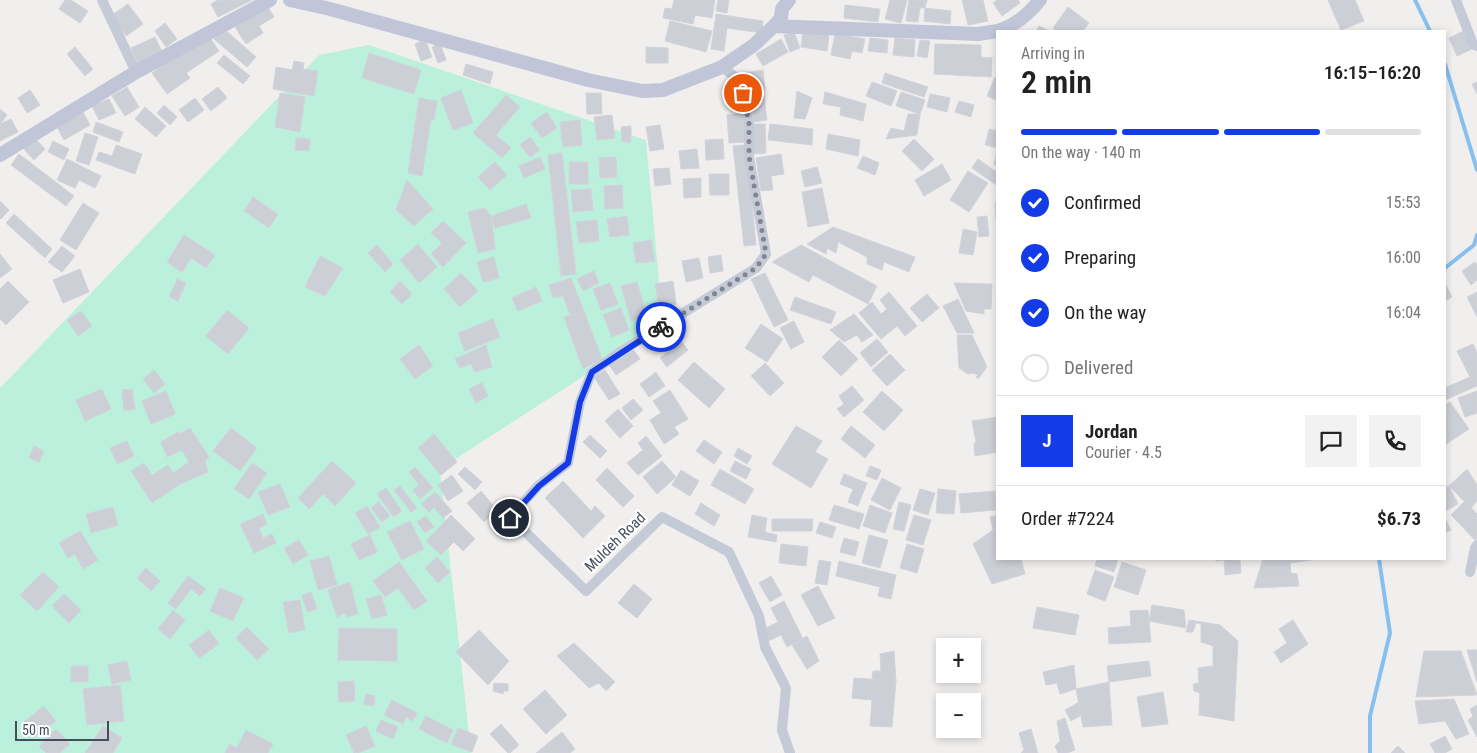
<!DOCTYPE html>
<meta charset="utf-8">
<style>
:root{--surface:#fff;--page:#f2f2f2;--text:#222;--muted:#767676;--line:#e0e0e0;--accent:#133ce6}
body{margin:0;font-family:"Roboto Condensed",sans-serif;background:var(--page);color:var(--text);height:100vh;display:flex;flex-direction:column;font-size:19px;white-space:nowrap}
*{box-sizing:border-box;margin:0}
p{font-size:16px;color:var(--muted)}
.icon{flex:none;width:28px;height:28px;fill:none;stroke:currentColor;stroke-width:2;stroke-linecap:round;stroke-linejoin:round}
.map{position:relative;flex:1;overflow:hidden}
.drawer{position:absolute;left:996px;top:30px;width:450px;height:530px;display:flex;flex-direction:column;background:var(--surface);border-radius:0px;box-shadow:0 2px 8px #0003}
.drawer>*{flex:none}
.fabs{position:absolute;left:936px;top:638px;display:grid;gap:10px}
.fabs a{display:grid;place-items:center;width:45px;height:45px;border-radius:0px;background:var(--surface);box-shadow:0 2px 8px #0003;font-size:25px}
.scale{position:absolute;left:15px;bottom:12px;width:94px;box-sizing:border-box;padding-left:5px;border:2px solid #464c5c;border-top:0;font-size:14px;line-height:18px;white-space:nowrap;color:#464c5c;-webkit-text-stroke:4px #fff;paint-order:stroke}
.pin{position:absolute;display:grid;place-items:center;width:42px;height:42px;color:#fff;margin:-21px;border:2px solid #fff;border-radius:50%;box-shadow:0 1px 5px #0007}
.courier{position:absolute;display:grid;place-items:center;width:50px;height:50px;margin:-25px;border:4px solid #133ce6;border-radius:50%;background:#fff;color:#222;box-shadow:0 1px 6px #0007}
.head em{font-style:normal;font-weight:600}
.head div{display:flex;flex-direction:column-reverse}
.head{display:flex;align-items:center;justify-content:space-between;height:85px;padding:0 25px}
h1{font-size:32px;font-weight:600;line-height:38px}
.bar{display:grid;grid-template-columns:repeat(4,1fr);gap:8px 5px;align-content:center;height:60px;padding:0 25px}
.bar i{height:6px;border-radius:4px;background:var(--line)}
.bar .active{background:var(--accent)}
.bar p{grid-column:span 4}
.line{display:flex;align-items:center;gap:12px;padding:0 25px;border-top:1px solid var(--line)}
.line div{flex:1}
.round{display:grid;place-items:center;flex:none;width:52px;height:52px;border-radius:0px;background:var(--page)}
ol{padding:0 25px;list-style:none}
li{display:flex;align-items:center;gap:15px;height:55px}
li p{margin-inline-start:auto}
li .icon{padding:5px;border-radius:50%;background:var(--accent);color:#fff;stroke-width:4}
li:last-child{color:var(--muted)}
li i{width:28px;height:28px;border:2px solid var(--line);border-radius:50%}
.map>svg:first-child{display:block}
.green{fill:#bbf0dc}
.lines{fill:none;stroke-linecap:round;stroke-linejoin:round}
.stream{stroke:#87c0ef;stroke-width:4}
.building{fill:#cdcfd6;stroke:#d2d3da}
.street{stroke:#c4cad6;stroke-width:10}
.secondary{stroke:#c0c6d8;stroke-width:14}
.done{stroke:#82858f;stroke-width:5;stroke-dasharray:0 9}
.route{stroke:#133ce6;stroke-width:6}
.labels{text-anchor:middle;stroke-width:4.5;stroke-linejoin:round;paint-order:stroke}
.street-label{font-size:15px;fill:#464c5c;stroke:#fff}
</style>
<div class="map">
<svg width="1477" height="753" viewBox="0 0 1477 753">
<rect width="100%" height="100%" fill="#f1efee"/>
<path class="green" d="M369 45 646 140 663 325 440 469 471 753H0V388L319 55Z"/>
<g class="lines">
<path class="stream" d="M1415 0 1430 31
M1445 64 1477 170
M1445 268 1474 245 1477 235
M1370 753V716L1390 633 1379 559"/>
</g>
<path class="building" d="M65 0H71L88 11 80 23 59 9Z
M218 0H252L218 17 211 4Z
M674 0H715L712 18 695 15 693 24 663 18 665 8 672 9Z
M718 0H729L727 13 716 11Z
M890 0H907L901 23 885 19Z
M909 0H927L925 8 908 7Z
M962 0H983L988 21 968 25Z
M997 0H1018L1020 3 1002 16 993 3Z
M1328 0H1355L1364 21 1341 30Z
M128 4 143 24 126 36 112 15Z
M845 5 880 9 878 22 844 18Z
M268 7 274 17 259 26 263 33 246 44 235 27Z
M908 7 920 8 918 22 906 21Z
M1068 7 1089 23 1083 31H1057L1053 28Z
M925 8 951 11 950 24 924 21Z
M716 14 763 21 762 33 727 28 724 51 711 49Z
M670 21 712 31 706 52 665 41Z
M165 23 177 39 166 47 155 31Z
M1039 26 1050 31H1036Z
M223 28 256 57 247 67 214 39Z
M1466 30 1474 48 1457 56 1449 38Z
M803 31 829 35 827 51 801 47Z
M794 32 800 48 790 52 784 35Z
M835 34 865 39 862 53 852 51 850 59 831 55Z
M208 35 219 51 186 73 190 78 167 94 152 73Z
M155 37 162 52 138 63 131 48Z
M870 38 888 40 887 53 868 51Z
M895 38 915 40 914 57 893 55Z
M425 39 432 57 421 61 415 44Z
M781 39 788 52 763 66 756 54Z
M920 40 930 41 927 58 917 56Z
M440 43 446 60 438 63 432 47Z
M935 44 981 45V57L992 58 991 77 934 74Z
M75 47 93 69 85 76 67 54Z
M646 47 668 48V63H646Z
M369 53 421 70 414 94 362 78Z
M224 55 250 76 243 84 217 63Z
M294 61 304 63 303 69 318 71 314 96 273 89 276 67 292 70Z
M466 64 493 72 490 84 463 75Z
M763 70 765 89 747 92 744 73Z
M885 73 928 87 924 97 882 83Z
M995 77 998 78V101L987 96Z
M872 82 897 91 891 106 866 96Z
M1477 82V94L1472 84Z
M127 87 139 107 125 116 112 96Z
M218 87 227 98 211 111 202 99Z
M30 90 40 105 27 113 18 98Z
M461 90 473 123 453 130 441 98Z
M797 91 812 98 805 119 794 118Z
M825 92 866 104 863 121 840 115 841 107 823 104Z
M901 92 925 100 920 114 896 106Z
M280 93 305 97 300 132 275 127Z
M586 93H601L602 114H587Z
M930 94 950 98 947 112 927 107Z
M506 95 520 107 496 135 511 148 502 158 473 133Z
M764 96 767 120 754 122 751 98Z
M195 98 204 110 188 122 179 110Z
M419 98 437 101 434 120 431 119 422 176 408 173Z
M109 99 116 113 99 120 92 106Z
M959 101 974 105 971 117 955 112Z
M164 105 177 117 170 125 157 113Z
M145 107 166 126 156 137 135 119Z
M0 109 7 115 1 123H0Z
M83 112 90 125 64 140 57 127Z
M547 112 557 128 542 138 531 123Z
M744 113 747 142 729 143 727 115Z
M908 114H920L917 135 886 139 891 128 904 131Z
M612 115 615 138 597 140 594 117Z
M11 119 18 132 0 141V124Z
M580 120 582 145 563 147 560 122Z
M96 122 123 132 119 142 93 132Z
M753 124H765L766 153 753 154Z
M770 124 813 129 812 145 768 140Z
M660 125 664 149 650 151 646 127Z
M631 126V142H622L621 127Z
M989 129 998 131V148L985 145Z
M85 133 98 137 89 165 76 161Z
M828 134 860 140 858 156 826 149Z
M33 136 45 149 34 160 22 147Z
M530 137 540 150 530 157 520 145Z
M296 138 310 139 309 151 295 150Z
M723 139 724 159 706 160 705 140Z
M914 139 934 159 922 171 902 151Z
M53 141 69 149 64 160 48 152Z
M116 145 142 154 135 174 96 160 99 152 112 156Z
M746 145 756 245 744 246 733 146Z
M697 149 699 168 681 169 679 151Z
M998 149V165L994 164Z
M562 153 576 274 561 276 548 155Z
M19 154 74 196 66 206 11 165Z
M781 154 784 174 771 176 773 190 761 191 756 158Z
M863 156 879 163 875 175 857 168Z
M540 157 545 169 524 178 519 166Z
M616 157 617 177 600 178 599 158Z
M67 159 101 176 95 188 79 180 75 188 57 180Z
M978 159 998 173V183L996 185 972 168Z
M495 162 507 175 490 190 478 177Z
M569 162H588V184H569Z
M942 164 951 180 924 196 915 180Z
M817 167 822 183 805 187 801 171Z
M669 168 671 184 655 186 653 169Z
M968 171 988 183 969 212 950 200Z
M709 174H729V195H710Z
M701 178V197L684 198 683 179Z
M407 180 433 209 414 226 396 210Z
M622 185 623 208 605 209 604 186Z
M822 188 829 223 808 227 802 192Z
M591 189 593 210 573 212 571 190Z
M253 197 278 214 269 228 244 211Z
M0 201 9 210 1 219 0 218Z
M83 203 99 213 76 250 60 240Z
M995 203H998V220H996Z
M526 204 531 218 495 228 491 216Z
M485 208 491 216 495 249 478 253 468 212Z
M14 214 52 249 45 258 6 223Z
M627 216 629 235 610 237 607 219Z
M987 216 989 236 979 237 977 217Z
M597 220 599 241 579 243 576 222Z
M443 221 466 243 443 267 431 254 442 243 431 233Z
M833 227 915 257 909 272 884 262 882 270 867 264V257L838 242 836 253 827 248 826 254 807 244Z
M963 229 977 232 973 255 959 253Z
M184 235 215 255 206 268 191 258 182 272 167 262Z
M651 240 655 261 636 263 633 243Z
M418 244 437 267 419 283 400 260Z
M377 245 393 264 385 272 368 253Z
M801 245 877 286 868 304 813 275 809 282 772 262Z
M62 246 75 256 62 272 48 262Z
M0 254 12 269 0 278Z
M721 255 723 271 710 273 708 257Z
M320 256 343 268 325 296 305 287Z
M494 257 499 278 483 282 477 262Z
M699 258 703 278 686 282 682 261Z
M1475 262 1477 265V280L1471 285 1462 271Z
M80 269 89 292 63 303 53 280Z
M594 271 599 283 583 291 577 279Z
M461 273 478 291 460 307 444 289Z
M765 273 788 320 774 327 751 279Z
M571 278 584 311 570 315 563 296 553 298 549 285Z
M177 279 186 283 178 301 169 297Z
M8 281 29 302 6 325 0 319V289Z
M400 281 412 294 402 304 390 292Z
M673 281 676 304 659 306 655 284Z
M637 282 647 317 631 321 621 286Z
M610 283 618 304 601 310 593 289Z
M954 283 992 284 991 309H984V314L966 311Z
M1445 283 1452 297 1445 301Z
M536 287 542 301 518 311 512 298Z
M889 292 917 326 905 336 897 326 881 339 859 313 872 302 881 314 887 309 880 300Z
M1477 292V317L1467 297Z
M927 294 939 308 922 322 910 308Z
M795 297 836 312 831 324 790 310Z
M958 299 974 333H957L943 306Z
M621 308 629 330 612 337 603 315Z
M227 310 249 328 228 354 206 336Z
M81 311 92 326 78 336 67 320Z
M584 311 602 359 583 369 564 317Z
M854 314 873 335 862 342 857 335 844 342 830 330Z
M493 319 500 337 465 351 458 333Z
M794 321 804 342 791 349 780 328Z
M761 324 783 339 767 362 745 348Z
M671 328 688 350 667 367 660 358 671 349 661 335Z
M957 335H972L987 367 978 379 976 377 978 375 972 373 968 374 959 368Z
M877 339 888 352 871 367 860 353Z
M839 340 858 359 841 376 822 357Z
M1473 344 1477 353V386L1445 400V388L1470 377 1457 351Z
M419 345 433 366 415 379 400 359Z
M486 345 492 367 475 372 471 364 460 368 455 359Z
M633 349 640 359 616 375 609 365Z
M890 354 905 370 887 386 872 370Z
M694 362 725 389 709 408 678 380Z
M765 363 784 383 770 396 751 376Z
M154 370 165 384 154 393 143 379Z
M605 370 620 394 609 400 594 377Z
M656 372 665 386 649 397 640 384Z
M482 383 488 396 476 403 469 389Z
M852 386 864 400 844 417 837 409 844 404 839 396Z
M102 389 111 409 85 421 76 400Z
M132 389 135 409 124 411 122 390Z
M670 390 688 419 674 427 679 434 664 444 650 420 661 413 653 401Z
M166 391 175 414 151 424 142 401Z
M882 391 903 410 884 431 863 412Z
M1477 391V413L1465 417 1458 398Z
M633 399 643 410 631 420 622 408Z
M1450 402 1469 429 1445 445V405Z
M618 409 633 426 620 438 605 421Z
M998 417V423L995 424 996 431 998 430V452L975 456 974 444 976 442 972 421Z
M796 426 822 441 815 452 828 459 811 488 772 464Z
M851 426 875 445 865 458 841 439Z
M190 428 209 457 205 461 208 472 180 484 173 473 189 462 182 450 167 457 161 442 178 432 179 434Z
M231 428 257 448 240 471 213 451Z
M434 434 457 462 441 475 418 448Z
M590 435 607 451 600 458 583 442Z
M646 436 662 456 638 475 627 463 643 450 638 443Z
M704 440 722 452 714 464 696 451Z
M127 441 134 456 117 464 110 448Z
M34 446 44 451 39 462 29 458Z
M738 448 752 456 747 464 734 456Z
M332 461 356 483 335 506 323 494 309 509 298 498Z
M662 461 676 477 657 494 643 477Z
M735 461 751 469 746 479 730 471Z
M144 463 152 475 168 465 180 484 152 503 131 471Z
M252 463 267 473 249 499 234 489Z
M870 466 881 470 877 480 866 476Z
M415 467 433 488 420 499 413 490 419 485 409 472Z
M465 467 482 482 475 490 458 474Z
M607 468 634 496 623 507 596 480Z
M720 469 754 489 745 504 711 485Z
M1467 469 1477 485V501L1471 508 1449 486Z
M681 470 699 481 690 496 672 485Z
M844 474 867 483 858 506 848 502 853 489 840 484Z
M452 475 463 491 448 501 438 485Z
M882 478 901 488 890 510 871 500Z
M563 481 591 511 595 506 605 516 583 538 545 498Z
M280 484 290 507 268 515 258 492Z
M400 486 417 508 411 512 394 490Z
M1449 486 1458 504 1445 511V488Z
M386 488 402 511 394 517 377 494Z
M920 489 935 493 928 515 913 510Z
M938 489 956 491 954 514 936 513Z
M481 491 497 510 484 522 467 503Z
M995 491 996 510 961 513 959 494Z
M435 492 452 511 443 518 434 507 429 512 421 504Z
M1465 501 1477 514V538L1475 540 1451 515Z
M379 502 390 516 382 522 371 508Z
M899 502 911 505 904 531 893 529Z
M701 503 720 515 714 526 695 514Z
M834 505 864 514 859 529 829 520Z
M870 505 892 513 885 533 863 526Z
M367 506 380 527 368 534 355 513Z
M113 507 118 525 91 533 86 514Z
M263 514 267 524 259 528 263 538 272 534 276 543 254 553 240 524Z
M451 515 475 539 463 551 454 542 441 555 426 541Z
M752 515 767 518 765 532 777 535 776 542 748 537Z
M914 515 931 520 923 545 906 540Z
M998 515V529L993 530 990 517Z
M426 516 434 527 425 533 417 522Z
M1445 518 1451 530 1445 533Z
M772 519H813L812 531H772Z
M410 521 424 549 402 560 387 532Z
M820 522 836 527 832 538 816 533Z
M993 530 998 531V559H1021L1025 574 992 584 973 544Z
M80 531 98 560 83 569 75 554 68 558 59 543Z
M370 535 377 552 359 560 351 544Z
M869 535 888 540 880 568 862 563Z
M844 538 859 542 855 556 840 552Z
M299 540 308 555 293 564 284 548Z
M781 544 808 547 806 566 779 563Z
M907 544 924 549 917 573 900 568Z
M329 556 337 585 318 590 310 561Z
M437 557 450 572 438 583 425 568Z
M1097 559H1118L1114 572 1095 566Z
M1215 559H1240L1241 573 1225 575 1224 560 1216 561Z
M1263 559H1318L1290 563 1291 573 1297 574 1299 586 1254 588Z
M819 560 831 562 827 585 815 583Z
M839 561 896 575 891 599 878 596 880 587 836 576Z
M399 562 427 601 414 610 398 588 385 597 373 581Z
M1122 562 1146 570 1138 595 1114 587Z
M146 568 160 581 151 591 137 578Z
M1095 570 1114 577 1105 601 1087 594Z
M43 572 59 587 37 611 20 595Z
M188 576 206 589 200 596 191 589 176 609 168 603Z
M771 576 782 595 770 602 759 583Z
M350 582 358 614 347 617 345 613 337 617 328 590Z
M634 584 652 599 637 618 618 603Z
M818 586 835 618 818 626 801 595Z
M220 588 244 598 233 621 210 611Z
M311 592 317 609 307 612 302 595Z
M64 594 81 610 69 623 52 606Z
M381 595 387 615 372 619 366 599Z
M300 600 305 630 289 633 283 602Z
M784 601 803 639 787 647 781 635 766 642 760 631 778 622 771 608Z
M1152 605 1184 610 1186 628 1149 621Z
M1037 607 1079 615 1075 635 1033 628Z
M173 610 185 620 170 639 158 629Z
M1148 610 1151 642 1109 644 1108 628 1131 626 1130 611Z
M1189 620 1220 625 1238 641 1234 721 1199 715 1200 693 1194 691 1193 684 1199 683 1198 668 1213 666V646L1201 642V624L1196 623 1193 632H1186Z
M1293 620 1308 644 1281 663 1274 652 1287 643 1279 629Z
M247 627 269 649 257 660 236 638Z
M339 628 397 629V661L338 660Z
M209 630 219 644 199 658 189 645Z
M479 630 509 661 488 685 456 652Z
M807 636 819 661 807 669 792 645Z
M574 643 615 682 606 691 599 683 589 688 557 656Z
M1467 650H1477V682Z
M894 651 896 681 872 679 873 671H881L880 654Z
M1424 651H1461L1477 695 1416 697Z
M127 661 131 680 112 684 108 665Z
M1149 661 1151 676 1109 682 1107 666Z
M1074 665 1076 689 1060 694 1057 683 1046 685 1043 672Z
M71 666H88V682H71Z
M854 678 896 681 892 727 870 726 872 700 852 698Z
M354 681 355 701 339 702 338 682Z
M1109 682 1112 725 1083 727 1076 689Z
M494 683 508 684V691H504L503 694 493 691Z
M120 685 124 721 87 725 83 689Z
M545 690 567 715 546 734 523 709Z
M1163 692 1168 724 1142 727 1137 697Z
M366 694 375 696 374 706 364 704Z
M1454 699 1469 734 1456 739 1445 721 1419 724 1415 701Z
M392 700 417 713 413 721 406 717 403 724 384 715Z
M1081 701 1087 712 1071 721 1065 710Z
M1477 705V737L1468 720 1473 716 1470 709Z
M44 706 56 721 35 737 24 722Z
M426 716 453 730 447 743 419 729Z
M1065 718 1075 750 1067 753H1058L1055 746 1060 741 1057 721Z
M381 720 398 727 393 739 376 731Z
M501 724 519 745 510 753H508L490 734Z
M103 726 122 738 113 753H85Z
M366 726 375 746 358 753H354L346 735Z
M458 728 478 736 472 752 451 744Z
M56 729 70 744 60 753H46L39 746Z
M1031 729 1038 753H1021L1024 750 1019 733Z
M246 730 273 744 268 753H225L230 744 237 748Z
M562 732 575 749 570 753H536Z
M1445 736 1452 749 1445 753H1435L1430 744Z
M1398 746 1405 753H1391Z"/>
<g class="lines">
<path class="street" d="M102 0 136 72
M1456 0 1473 44 1477 46
M722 67 734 76 743 93 749 123V157L766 254 756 268 620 352 592 372 580 402 568 463 539 485 510 517 586 591 662 517 729 552 759 616 765 647 786 688 782 730 790 753
M1470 572 1475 548 1477 545"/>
<path class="secondary" d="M290 0 330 9 588 80 642 91 663 90 722 67 754 45 774 26 978 34 998 31
M774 26 781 18 782 9 789 0
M998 31C1016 25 1028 15 1040 0
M0 155 136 72 270 0"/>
</g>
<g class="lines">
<path class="done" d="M661 327 756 268 766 254 749 156V123L743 93"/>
<path class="route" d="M510 518 539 486 568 463 580 402 592 372 661 327"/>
</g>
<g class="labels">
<g class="street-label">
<text transform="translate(615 542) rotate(-44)" y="5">Muldeh Road</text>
</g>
</g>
</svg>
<div class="fabs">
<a>+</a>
<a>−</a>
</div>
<div class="scale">50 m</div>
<div class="pin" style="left:743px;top:93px;background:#ea580c"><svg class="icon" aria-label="bag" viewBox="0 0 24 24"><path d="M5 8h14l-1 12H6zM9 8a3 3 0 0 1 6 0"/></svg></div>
<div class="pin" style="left:510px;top:518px;background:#1f2937"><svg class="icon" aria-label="home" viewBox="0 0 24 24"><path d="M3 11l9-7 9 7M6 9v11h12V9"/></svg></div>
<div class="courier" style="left:661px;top:327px"><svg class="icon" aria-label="bike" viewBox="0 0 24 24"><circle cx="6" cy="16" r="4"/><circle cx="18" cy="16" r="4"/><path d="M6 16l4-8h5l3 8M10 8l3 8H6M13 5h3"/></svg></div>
<section class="drawer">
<div class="head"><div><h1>2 min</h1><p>Arriving in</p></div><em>16:15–16:20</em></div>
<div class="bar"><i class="active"></i><i class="active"></i><i class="active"></i><i></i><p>On the way · 140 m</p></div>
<ol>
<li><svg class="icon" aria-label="check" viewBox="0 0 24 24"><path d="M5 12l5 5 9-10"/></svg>Confirmed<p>15:53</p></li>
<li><svg class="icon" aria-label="check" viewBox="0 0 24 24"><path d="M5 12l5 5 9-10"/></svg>Preparing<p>16:00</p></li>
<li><svg class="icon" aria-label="check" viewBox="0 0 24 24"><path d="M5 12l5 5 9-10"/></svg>On the way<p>16:04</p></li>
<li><i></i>Delivered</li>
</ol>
<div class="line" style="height:90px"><b class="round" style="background:var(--accent);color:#fff">J</b><div><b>Jordan</b><p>Courier · 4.5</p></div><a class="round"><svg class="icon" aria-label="chat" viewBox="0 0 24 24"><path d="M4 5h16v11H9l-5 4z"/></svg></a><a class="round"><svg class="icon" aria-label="phone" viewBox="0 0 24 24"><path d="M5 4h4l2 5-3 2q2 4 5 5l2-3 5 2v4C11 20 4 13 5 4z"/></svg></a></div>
<div class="line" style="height:65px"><div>Order #7224</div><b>$6.73</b></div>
</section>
</div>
